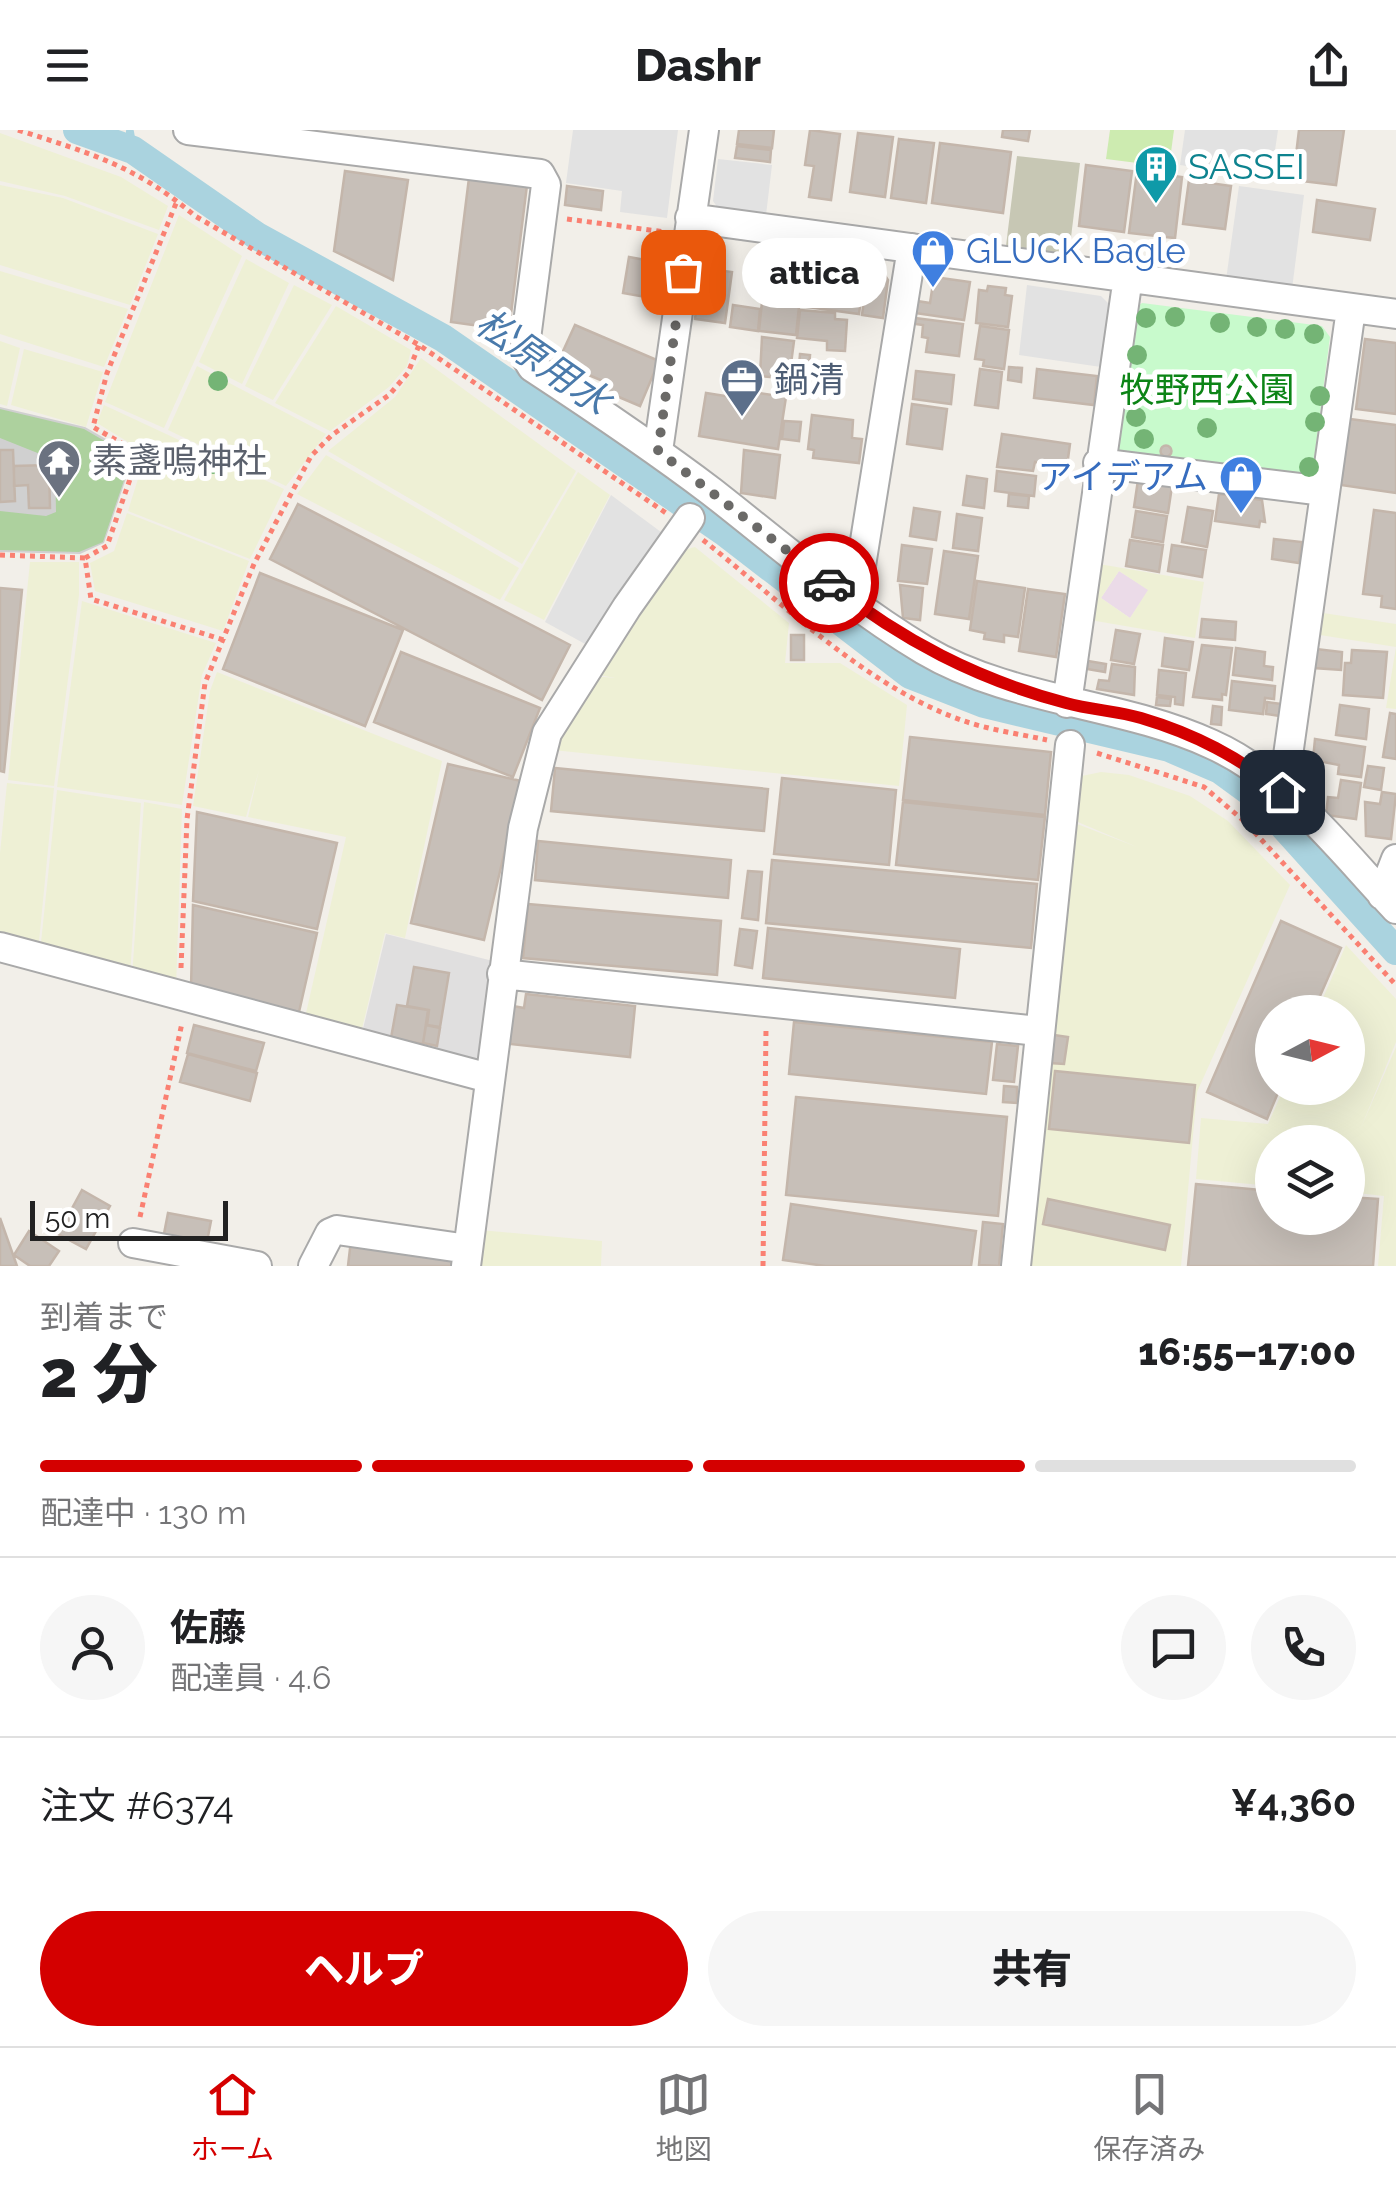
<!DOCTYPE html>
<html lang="ja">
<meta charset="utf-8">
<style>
:root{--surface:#fff;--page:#f6f6f6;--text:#202124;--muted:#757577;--line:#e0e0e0;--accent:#d40000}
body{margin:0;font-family:Raleway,"Noto Sans JP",sans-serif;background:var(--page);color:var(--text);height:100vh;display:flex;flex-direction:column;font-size:38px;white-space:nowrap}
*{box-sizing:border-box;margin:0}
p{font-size:32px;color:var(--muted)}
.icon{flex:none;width:55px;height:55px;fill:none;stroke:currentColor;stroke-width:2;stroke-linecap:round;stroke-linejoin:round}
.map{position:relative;height:1136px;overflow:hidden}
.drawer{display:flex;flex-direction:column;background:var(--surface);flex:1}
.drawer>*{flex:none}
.needle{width:65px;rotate:83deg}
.fabs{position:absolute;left:1255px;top:865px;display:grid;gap:20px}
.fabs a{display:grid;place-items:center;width:110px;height:110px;border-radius:50%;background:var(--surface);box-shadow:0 10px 40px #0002;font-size:50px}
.scale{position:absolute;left:30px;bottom:25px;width:198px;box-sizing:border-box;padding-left:10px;border:5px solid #222;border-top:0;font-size:28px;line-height:35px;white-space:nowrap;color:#222;-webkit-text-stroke:8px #fff;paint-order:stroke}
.pin{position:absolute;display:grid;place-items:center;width:85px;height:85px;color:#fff;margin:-42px;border-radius:20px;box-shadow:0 5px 15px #0006}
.courier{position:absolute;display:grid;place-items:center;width:100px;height:100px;margin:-50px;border:8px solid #d40000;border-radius:50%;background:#fff;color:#222;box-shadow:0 2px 12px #0007}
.bubble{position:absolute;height:70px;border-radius:35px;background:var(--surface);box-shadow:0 10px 40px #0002;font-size:32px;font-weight:800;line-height:70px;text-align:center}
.summary em{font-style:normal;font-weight:800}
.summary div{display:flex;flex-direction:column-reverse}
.summary{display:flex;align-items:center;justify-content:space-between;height:170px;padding:0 40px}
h1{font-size:65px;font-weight:800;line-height:75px}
.bar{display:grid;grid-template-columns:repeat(4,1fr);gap:15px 10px;align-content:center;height:120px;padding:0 40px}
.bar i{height:12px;border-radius:8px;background:var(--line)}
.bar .selected{background:var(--accent)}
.bar p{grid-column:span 4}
.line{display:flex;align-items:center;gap:25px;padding:0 40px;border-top:2px solid var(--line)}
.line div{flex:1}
.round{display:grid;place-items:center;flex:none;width:105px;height:105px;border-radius:52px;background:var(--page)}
.button{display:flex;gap:20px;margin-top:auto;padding:20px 40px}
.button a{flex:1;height:115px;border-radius:60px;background:var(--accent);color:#fff;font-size:40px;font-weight:800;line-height:115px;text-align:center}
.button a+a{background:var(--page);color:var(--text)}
header{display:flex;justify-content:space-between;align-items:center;height:130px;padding:0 40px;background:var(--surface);font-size:45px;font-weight:800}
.dock{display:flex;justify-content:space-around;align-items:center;height:140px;border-top:2px solid var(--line);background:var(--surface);font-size:28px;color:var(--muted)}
.dock a{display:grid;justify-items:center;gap:5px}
.dock .selected{color:var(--accent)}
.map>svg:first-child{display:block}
.residential{fill:#e0dfdf}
.industrial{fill:#ebdbe8}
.religious{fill:#d0d0d0}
.construction{fill:#c7c7b4}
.farmland{fill:#eef0d5;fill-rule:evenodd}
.grass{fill:#cdebb0}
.forest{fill:#add19e}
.park{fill:#c8facc}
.parking{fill:#e2e2e2}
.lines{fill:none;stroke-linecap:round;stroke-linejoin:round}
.stream{stroke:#aad3df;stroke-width:8}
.canal{stroke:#aad3df;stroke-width:28}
.building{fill:#c7bfb8;stroke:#c4b6ab;stroke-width:2.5}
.minor-casing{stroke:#a9a9a9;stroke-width:32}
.path{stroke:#fa8072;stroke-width:5;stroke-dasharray:5 5;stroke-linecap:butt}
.minor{stroke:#fff;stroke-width:28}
.tree{fill:#74b475}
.done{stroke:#6b6a68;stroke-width:10;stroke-dasharray:0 18}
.route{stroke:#d40000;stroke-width:12}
.labels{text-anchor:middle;stroke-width:10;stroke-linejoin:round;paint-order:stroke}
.culture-label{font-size:35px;fill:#0d838f;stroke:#fff;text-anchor:start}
.shop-label{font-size:35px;fill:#366cbe;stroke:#fff;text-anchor:start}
.service-label{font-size:35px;fill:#4e5e75;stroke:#fff;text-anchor:start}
.park-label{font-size:35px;fill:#0c8416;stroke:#fff}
.worship-label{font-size:35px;fill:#5b616d;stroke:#fff;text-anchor:start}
.water-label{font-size:38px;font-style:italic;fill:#4a7aab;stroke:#fff}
</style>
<header><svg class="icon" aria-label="menu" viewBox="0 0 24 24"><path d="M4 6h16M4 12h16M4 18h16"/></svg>Dashr<svg class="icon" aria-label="share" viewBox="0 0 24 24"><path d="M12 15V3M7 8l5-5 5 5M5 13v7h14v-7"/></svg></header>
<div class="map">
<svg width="1396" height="1136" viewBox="0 0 1396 1136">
<rect width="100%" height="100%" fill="#f2efe9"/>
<path class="residential" d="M386 804 493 831 479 939 361 907Z"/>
<path class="industrial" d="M1119 441 1149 460 1130 488 1101 468Z"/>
<path class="religious" d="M0 277 85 297 134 325 104 413 80 424 0 422Z"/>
<path class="construction" d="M1017 26 1080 33 1069 124 1006 116Z"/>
<path class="farmland" d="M0 3 121 47 168 76 159 100 65 66 0 51Z
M0 55 63 68 158 104 130 175 0 135Z
M179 85 242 126 164 298 105 272Z
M246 129 289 153 242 254 199 232Z
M0 141 128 179 104 237 0 204Z
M294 155 332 175 273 270 245 256Z
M336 176 411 220 407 236 389 257 330 301 275 273Z
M0 211 20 218 7 276 0 274Z
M24 219 103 242 86 297 11 275Z
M421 228 576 341 522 434 328 321 395 267Z
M197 236 326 304 286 356 168 300Z
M104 275 284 359 250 429 128 381 146 323 97 293Z
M326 325 519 438 500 470 297 364Z
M578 342 610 365 544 490 504 470Z
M127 383 249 431 223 501 95 461 90 433 114 421Z
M695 417 789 493 785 533H840L907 575 899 656 553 620 593 546 615 548 594 544 680 421Z
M30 432H79V465L54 656 8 650Z
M1099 434 1204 452 1195 508 1090 490ZM1119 441 1148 460 1130 488 1101 468Z
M82 471 216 513 202 545 182 675 57 657Z
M1323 483 1396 494V579L1386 578 1396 517 1320 505Z
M217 542 442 631 405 808 385 803 360 907 304 892 346 707 248 687 259 640 246 687 193 676 210 561Z
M1101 642 1129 645 1190 666 1228 691 1290 755 1197 962 1181 1136H1026L1072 692 1137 717 1073 690 1077 647Z
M7 653 54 658 38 822 0 812V723Z
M57 660 141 673 130 846 40 822Z
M144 672 182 679 176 858 132 847Z
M1346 815 1396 869V912L1360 1000 1396 917V1136H1378L1384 1066 1348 1062V1012H1272V1056L1196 1049 1201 988 1268 994 1284 958H1348V882H1317Z
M480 1100 602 1111 601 1136H477Z"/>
<path class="grass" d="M1110 0H1174L1169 37 1106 29Z"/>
<path class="forest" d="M0 279 84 299 132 327 103 412 79 422 0 420V381L46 386 56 382 55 330 0 308Z"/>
<path class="park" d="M1142 173 1322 196 1330 207 1312 345 1303 351 1122 329 1114 318 1135 178Z"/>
<path class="parking" d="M573 0H678L667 88 620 82 622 61 566 53Z
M1185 0H1278L1271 48 1180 35Z
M718 29 772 35 766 85 720 81 713 71Z
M1239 56 1304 65 1292 159 1226 150Z
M1027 155 1101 166 1111 176 1101 237 1019 225Z
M611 365 661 402 587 515 545 492Z"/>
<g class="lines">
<path class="stream" d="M130 2 133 20"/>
<path class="canal" d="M77 0 133 20 257 106 443 208 724 402 910 545 984 574 1169 618 1220 640 1257 667 1396 821"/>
</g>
<path class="building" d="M739 0H774L772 18 737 14Z
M810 0 840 4 831 70 809 67 814 36 805 35Z
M1003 0H1030L1028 11 1002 7Z
M1299 0H1344L1336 55 1293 50Z
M858 3 893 7 885 67 850 62Z
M899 9 934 13 926 73 891 68Z
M940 13 1011 22 1003 83 932 73Z
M737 16 771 20 770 32 735 28Z
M1086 35 1132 41 1124 102 1079 96Z
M345 41 408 50 393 150 334 121Z
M1137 41 1182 47 1175 108 1129 103Z
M469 48 527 55 509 200 451 192Z
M1189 50 1231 56 1225 99 1183 94Z
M567 56 603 61 601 80 565 75Z
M1317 70 1375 79 1370 110 1313 102Z
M652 126 670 129 663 170 623 163 629 127 651 131Z
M790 135 805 137 800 175 763 170 766 142 789 144Z
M701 138 732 142 725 193 695 189Z
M868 139 882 141 888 150 883 188 862 185Z
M857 147H864L859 184 807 177 810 148 856 154Z
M934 147 970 152 964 190 915 183 917 171 930 173Z
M988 156 1006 158 1005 165 1012 166 1008 197 976 193 979 160 987 161Z
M762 172 799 177 796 205 759 201Z
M733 175 760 179 758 201 730 197Z
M800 180 835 183V189L847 190 845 221 827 220V211L797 208Z
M915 188 963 194 959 226 926 222 928 208 922 207 923 195 915 194Z
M575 195 659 231 640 276 607 262 610 254 558 232Z
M980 196 1009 200 1004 239 983 236 984 230 975 229Z
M762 207 794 211 789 249 760 246Z
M1365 209 1396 213V284L1356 279Z
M800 224 810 225 808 249 798 248Z
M1009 237 1022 238 1021 252 1008 250Z
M980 239 1002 242 998 278 975 275Z
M1037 239 1097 246 1094 275 1034 268Z
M916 241 954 245 951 274 913 269Z
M751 262 786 267 778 319 699 306 706 263 750 270Z
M912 274 947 279 942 319 907 314Z
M812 285 853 290 852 308 862 309 859 333 813 328 814 320 808 319Z
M1350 289 1396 295V363L1341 355Z
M784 291 801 292 799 311 782 309Z
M1002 304 1070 314 1067 336 1035 332 1033 341 997 337Z
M1160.5 321a5.5 5.5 0 1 1 11 0a5.5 5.5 0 1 1-11 0Z
M0 320H13L15 371 0 372Z
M744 320 780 325 775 368 741 363Z
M49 335 50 378H29L28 355 14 356V336Z
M997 341 1036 346 1034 366 995 361Z
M967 346 987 349 984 378 963 375Z
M1138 350 1172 356 1168 383 1134 377Z
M1009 364 1029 366 1028 378 1008 376Z
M1219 364 1262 370 1265 392 1260 391 1259 397 1215 391Z
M298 374 570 515 542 570 270 429Z
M1188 377 1213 381 1207 417 1182 412Z
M914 378 940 382 936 410 910 406Z
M1374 380 1396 383V479L1381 477 1382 466 1363 464Z
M1136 381 1167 386 1163 412 1132 407Z
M957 384 982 388 978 421 953 418Z
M1274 409 1302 412 1299 433 1272 429Z
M1130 410 1163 415 1159 442 1126 436Z
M902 415 932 419 927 454 898 451Z
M1172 415 1206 420 1202 447 1168 441Z
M944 421 978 426 969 489 935 484Z
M260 443 403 500 365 596 223 539Z
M977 451 1025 458 1018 507 1004 505V512L984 509 985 503 970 500Z
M900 455 923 458 920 490 903 488Z
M0 458 22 460 4 642 0 641Z
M1028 459 1065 464 1056 527 1019 521Z
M1202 489 1236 492 1235 510 1200 507Z
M1116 500 1140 504 1134 534 1111 530Z
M791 505H804V530H791Z
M1165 508 1193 512 1189 540 1162 536Z
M1202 515 1232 518 1226 565 1222 564V570L1193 567Z
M1236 518 1265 522 1264 536 1273 537 1272 550 1233 545Z
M1316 519 1342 522 1341 540 1314 538Z
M1352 520 1387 522 1383 568 1343 565 1345 533H1351Z
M401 522 540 578 513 647 374 592Z
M1088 531 1106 534 1105 542 1087 539Z
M1112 534 1135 537 1134 565 1097 559 1099 550 1109 551Z
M1159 540 1186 543 1183 575 1175 574V567L1157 565Z
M1232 551 1275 556 1274 569 1265 568 1263 584 1229 580Z
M1157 567 1171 569 1170 576 1156 575Z
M1267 572 1282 574 1280 586 1266 584Z
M1340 575 1369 579 1366 609 1336 605Z
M1213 576 1222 577 1221 595 1211 594Z
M1390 583 1396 584V629L1383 627Z
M910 607 1051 622 1045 685 903 670Z
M1315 609 1365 617 1361 647 1338 644 1339 635 1313 630Z
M448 634 521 651 484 810 411 793Z
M1368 636 1384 638 1381 660 1364 657Z
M555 638 768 659 764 701 551 681Z
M782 648 896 660 889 735 774 724Z
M1341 650 1361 653 1356 689 1326 685 1328 667 1338 668Z
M1382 662 1396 664 1391 709 1366 706 1365 672 1380 674Z
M903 672 1045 687 1038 750 896 735Z
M197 682 337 713 317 799 193 771Z
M538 711 731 730 728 768 535 750Z
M772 730 1037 754 1031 818 766 793Z
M748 741 762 742 758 790 742 788Z
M528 774 721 791 717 845 523 828Z
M193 775 317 803 299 882 191 858Z
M1281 791 1341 818 1313 882H1272V958H1280L1267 989 1207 962Z
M768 798 960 819 955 868 763 848Z
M740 799 757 801 752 838 735 835Z
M414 837 449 843 440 897 427 895 429 880 407 876Z
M526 864 635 876 630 927 510 914 513 876 524 878Z
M397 875 428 880 423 914 391 908Z
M794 892 992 912 986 964 789 944Z
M194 895 264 913 256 941 187 923Z
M426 895 440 898 437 916 423 913Z
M1054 905 1068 907 1064 934 1050 933Z
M997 914 1018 916 1014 952 993 950Z
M188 924 257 943 250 971 180 952Z
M1055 941 1195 955 1189 1013 1049 999Z
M1004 956 1017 957V973L1003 972Z
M796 967 1007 987 998 1086 786 1065Z
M1196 1054 1272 1061V1088H1348V1067L1378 1069 1373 1136H1188Z
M82 1060 110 1076 86 1119 58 1104Z
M1048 1069 1170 1095 1165 1120 1043 1094Z
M791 1074 976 1101 971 1136H825L783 1130Z
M168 1083 211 1091 205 1122 162 1114Z
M0 1088 17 1136H0Z
M983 1092 1003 1094 999 1136 979 1135Z
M29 1101 59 1121 49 1136H30L14 1125Z
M351 1110 453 1123 452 1136H348Z"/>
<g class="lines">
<g class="minor-casing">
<path id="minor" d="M188 0 540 44 546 55 524 224 532 237C593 277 654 318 712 362 781 416 849 475 924 520 1010 571 1122 573 1211 614 1286 647 1341 721 1396 779
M690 88 1396 184
M658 321 704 0
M1098 333 1324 361
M855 473 912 118
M1067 573 1128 147
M1283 661 1351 179
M1382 765 1396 729
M0 817 489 948
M502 844 1038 901
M133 1113 257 1136
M313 1136 330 1103 337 1100 468 1119
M466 1136 523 698 547 603 627 477 690 388
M1016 1136 1070 615"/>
</g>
<path class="path" d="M18 0C89 23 137 36 195 86L419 215 666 383
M567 89 665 102
M703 410C783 473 866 557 964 591 990 600 1020 604 1047 610
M0 425 85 428 91 469 224 510
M85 428 107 416 139 323 93 297 107 243 177 71
M1097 623 1204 657 1244 691 1396 855
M181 838 187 689 205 553 254 434 311 326 332 305 389 265 408 243 419 215
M140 1087 182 893
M763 1136 766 899"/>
<use href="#minor" class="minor"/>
</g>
<g class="tree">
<circle cx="1175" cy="187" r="10"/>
<circle cx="1146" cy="188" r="10"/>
<circle cx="1220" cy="193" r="10"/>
<circle cx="1257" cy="197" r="10"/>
<circle cx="1285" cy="199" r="10"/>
<circle cx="1314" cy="204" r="10"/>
<circle cx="1137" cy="225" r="10"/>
<circle cx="218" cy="251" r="10"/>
<circle cx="1132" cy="253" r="10"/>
<circle cx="1320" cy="266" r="10"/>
<circle cx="1136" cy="287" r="10"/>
<circle cx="1315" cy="292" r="10"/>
<circle cx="1207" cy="298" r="10"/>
<circle cx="1144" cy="309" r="10"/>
<circle cx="213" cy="334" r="10"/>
<circle cx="1309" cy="337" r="10"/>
</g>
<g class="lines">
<path class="done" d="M683 142 658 321 829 453"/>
<path class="route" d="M829 453C902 510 976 549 1066 573 1091 580 1117 581 1141 588 1195 604 1239 627 1282 662"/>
</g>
<defs>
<g id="building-pin" transform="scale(2.25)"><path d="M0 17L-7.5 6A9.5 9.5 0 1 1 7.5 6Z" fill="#0f9aa8" stroke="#fff"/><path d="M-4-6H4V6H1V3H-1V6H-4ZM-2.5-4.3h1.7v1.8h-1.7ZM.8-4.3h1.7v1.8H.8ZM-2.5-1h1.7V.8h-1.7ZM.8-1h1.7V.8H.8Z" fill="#fff"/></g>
<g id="shop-pin" transform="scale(2.25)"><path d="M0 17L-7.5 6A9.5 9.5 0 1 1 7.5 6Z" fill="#3f7fe0" stroke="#fff"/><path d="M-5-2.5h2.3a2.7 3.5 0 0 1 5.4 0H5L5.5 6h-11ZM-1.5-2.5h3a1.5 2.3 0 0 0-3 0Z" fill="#fff"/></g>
<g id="office-pin" transform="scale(2.25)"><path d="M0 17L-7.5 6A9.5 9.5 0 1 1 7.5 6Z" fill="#5c6f8a" stroke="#fff"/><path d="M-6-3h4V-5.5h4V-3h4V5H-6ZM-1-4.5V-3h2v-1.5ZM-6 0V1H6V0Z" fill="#fff"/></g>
<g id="temple-pin" transform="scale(2.25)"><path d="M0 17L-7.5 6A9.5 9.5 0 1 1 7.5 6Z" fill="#6b7280" stroke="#fff"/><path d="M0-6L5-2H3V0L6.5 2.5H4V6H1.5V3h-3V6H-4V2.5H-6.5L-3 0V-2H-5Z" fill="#fff"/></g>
</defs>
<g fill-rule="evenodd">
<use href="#building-pin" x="1156" y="37"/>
<use href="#shop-pin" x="933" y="121"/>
<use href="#office-pin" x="742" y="250"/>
<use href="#temple-pin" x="59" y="331"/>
<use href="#shop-pin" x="1241" y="347"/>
</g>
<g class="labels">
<g class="culture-label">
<text x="1188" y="49">SASSEI</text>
</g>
<g class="shop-label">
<text x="966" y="133">GLUCK Bagle</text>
<text x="1208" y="359" text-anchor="end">アイデアム</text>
</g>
<g class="service-label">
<text x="774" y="262">鍋清</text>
</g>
<g class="park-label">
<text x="1207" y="272">牧野西公園</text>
</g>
<g class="worship-label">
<text x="92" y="343">素盞嗚神社</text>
</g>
<g class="water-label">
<text transform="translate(543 232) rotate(35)" y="13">松原用水</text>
</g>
</g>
</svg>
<div class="fabs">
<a><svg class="needle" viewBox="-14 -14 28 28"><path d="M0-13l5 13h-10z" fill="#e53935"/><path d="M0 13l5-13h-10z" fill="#757577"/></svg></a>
<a><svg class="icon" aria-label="layers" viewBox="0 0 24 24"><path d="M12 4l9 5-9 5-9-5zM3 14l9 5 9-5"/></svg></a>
</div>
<div class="scale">50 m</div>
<div class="pin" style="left:683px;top:142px;background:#ea580c"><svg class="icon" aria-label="bag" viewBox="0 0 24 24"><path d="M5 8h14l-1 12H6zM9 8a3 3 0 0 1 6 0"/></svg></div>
<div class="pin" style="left:1282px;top:662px;background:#1f2937"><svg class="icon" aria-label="home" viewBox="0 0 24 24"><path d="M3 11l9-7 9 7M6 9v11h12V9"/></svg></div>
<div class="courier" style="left:829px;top:453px"><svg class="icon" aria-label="car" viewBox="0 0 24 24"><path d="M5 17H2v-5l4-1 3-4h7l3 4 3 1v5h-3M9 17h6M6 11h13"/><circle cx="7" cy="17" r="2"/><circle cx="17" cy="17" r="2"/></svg></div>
<div class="bubble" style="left:742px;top:108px;width:145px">attica</div>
</div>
<section class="drawer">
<div class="summary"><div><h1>2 分</h1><p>到着まで</p></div><em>16:55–17:00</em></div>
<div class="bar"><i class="selected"></i><i class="selected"></i><i class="selected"></i><i></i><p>配達中 · 130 m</p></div>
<div class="line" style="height:180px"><a class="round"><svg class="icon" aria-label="person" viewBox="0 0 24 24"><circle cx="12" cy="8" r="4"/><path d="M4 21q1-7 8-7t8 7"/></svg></a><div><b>佐藤</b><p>配達員 · 4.6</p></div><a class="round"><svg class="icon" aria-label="chat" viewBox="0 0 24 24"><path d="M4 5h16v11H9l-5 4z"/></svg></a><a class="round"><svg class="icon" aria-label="phone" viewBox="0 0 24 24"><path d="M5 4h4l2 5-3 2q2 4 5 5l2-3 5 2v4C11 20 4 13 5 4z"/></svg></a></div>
<div class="line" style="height:130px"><div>注文 #6374</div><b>¥4,360</b></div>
<div class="button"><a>ヘルプ</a><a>共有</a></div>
</section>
<nav class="dock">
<a class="selected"><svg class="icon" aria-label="home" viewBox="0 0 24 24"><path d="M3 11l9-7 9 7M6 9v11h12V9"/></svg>ホーム</a>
<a><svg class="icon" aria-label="map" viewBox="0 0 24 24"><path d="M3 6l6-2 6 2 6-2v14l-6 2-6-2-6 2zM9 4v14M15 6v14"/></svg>地図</a>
<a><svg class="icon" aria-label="saved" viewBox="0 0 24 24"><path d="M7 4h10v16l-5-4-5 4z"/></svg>保存済み</a>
</nav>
